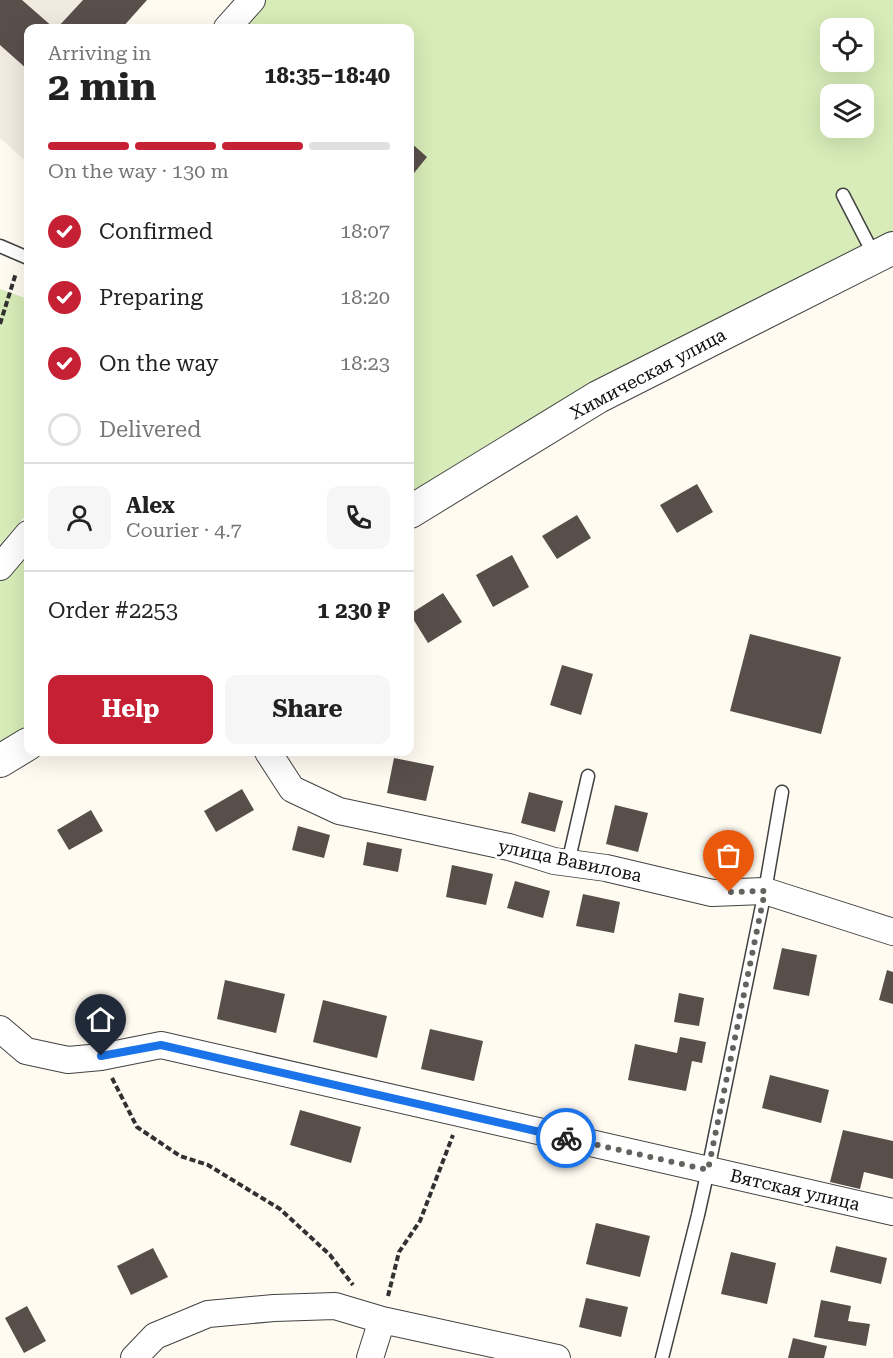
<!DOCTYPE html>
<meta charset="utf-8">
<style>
:root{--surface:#fff;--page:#f6f6f6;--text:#222;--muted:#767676;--line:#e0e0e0;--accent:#c62034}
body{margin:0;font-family:"Roboto Serif",serif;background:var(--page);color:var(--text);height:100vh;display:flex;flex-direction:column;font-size:22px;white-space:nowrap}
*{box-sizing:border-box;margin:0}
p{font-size:20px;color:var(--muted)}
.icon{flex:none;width:33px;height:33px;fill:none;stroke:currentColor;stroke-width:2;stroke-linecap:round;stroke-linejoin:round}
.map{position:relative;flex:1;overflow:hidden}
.side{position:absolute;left:24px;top:24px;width:390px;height:732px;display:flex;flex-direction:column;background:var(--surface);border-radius:12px;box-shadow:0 6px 24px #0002}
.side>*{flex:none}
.controls{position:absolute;left:820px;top:18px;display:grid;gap:12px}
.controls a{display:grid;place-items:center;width:54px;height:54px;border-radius:12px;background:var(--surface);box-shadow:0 6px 24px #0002;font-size:30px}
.pin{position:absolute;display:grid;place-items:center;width:51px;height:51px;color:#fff;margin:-62px -26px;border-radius:50% 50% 50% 0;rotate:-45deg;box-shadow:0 0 6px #0007}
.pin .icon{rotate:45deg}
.courier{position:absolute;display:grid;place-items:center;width:60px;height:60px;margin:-30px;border:4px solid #1a73e8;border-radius:50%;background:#fff;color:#222;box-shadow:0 2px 8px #0007}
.headline em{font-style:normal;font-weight:700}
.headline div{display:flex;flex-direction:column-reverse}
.headline{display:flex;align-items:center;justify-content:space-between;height:102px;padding:0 24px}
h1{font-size:39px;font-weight:700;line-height:45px}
.bar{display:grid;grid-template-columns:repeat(4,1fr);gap:9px 6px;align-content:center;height:72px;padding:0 24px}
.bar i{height:8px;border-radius:4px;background:var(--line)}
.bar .active{background:var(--accent)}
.bar p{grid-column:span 4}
.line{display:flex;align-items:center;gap:15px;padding:0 24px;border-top:2px solid var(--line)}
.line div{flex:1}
.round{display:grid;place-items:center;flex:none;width:63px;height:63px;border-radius:12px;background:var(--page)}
ol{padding:0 24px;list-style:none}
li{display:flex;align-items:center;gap:18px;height:66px}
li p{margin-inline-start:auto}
li .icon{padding:6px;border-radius:50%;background:var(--accent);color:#fff;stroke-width:4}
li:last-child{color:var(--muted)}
li i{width:33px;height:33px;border:3px solid var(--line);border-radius:50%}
.action{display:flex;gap:12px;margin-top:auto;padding:12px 24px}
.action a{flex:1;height:69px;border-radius:12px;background:var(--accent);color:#fff;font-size:24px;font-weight:700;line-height:69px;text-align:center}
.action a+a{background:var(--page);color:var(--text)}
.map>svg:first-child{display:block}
.green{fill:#d7ecb8;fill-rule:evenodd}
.plaza{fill:#f0eadf}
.building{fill:#584f4b}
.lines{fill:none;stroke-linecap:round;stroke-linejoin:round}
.service-casing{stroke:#424242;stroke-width:15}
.minor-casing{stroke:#424242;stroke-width:28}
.tertiary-casing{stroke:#424242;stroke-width:34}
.path{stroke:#313131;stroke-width:4;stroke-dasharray:6 3;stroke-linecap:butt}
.service{stroke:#fff;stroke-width:12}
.minor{stroke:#fff;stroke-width:26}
.tertiary{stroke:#fff;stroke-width:32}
.done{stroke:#63625e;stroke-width:6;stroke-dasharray:0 10.8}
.route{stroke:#1a73e8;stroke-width:8}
.labels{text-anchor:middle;stroke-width:6;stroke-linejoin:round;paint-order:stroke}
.street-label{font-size:18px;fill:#0f0f0f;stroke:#fff}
</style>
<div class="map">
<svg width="893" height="1358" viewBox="0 0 893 1358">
<rect width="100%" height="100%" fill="#fffbf1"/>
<path class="green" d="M252 0H893V248L410 512V28H227ZM831 28H864V62H831ZM831 94H864V128H831Z
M0 289 28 299V513L0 544Z
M28 534V744L0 761V567Z"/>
<path class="plaza" d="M22 0H83L57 28H54Z
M0 45 28 70V163L0 138Z"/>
<path class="building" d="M0 0H22L54 28H28V70L0 45Z
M83 0H147L122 28H57Z
M410 142 427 157 410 178Z
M697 484 713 512 677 533 660 505Z
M577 515 591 538 557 559 542 536Z
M512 555 529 587 493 607 476 575Z
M443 593 462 622 428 643 410 614Z
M750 634 841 657 821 734 730 711Z
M562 665 593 674 581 715 550 705Z
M394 758 434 766 426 801 387 793Z
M242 789 254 810 216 832 204 811Z
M529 792 563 801 555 832 521 823Z
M615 805 648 813 638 852 606 844Z
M91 810 103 831 69 850 57 830Z
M298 826 330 835 324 858 292 850Z
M367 842 402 849 398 872 363 865Z
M452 865 493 874 486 905 446 897Z
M515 881 550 891 543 918 507 908Z
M583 894 620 902 614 933 576 926Z
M782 948 817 955 809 996 773 989Z
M887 970 893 972V1004L879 1000Z
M225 980 285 994 276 1033 217 1019Z
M679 993 704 998 699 1026 674 1022Z
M323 1000 387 1016 377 1058 313 1042Z
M430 1029 483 1041 474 1081 421 1069Z
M680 1037 706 1042 702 1063 692 1061 686 1091 628 1080 635 1044 677 1053Z
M770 1075 829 1090 821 1123 762 1108Z
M300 1110 361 1127 351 1163 290 1145Z
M843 1130 893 1141V1179L864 1172 860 1189 830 1182Z
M596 1223 650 1236 640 1277 586 1264Z
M836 1246 887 1258 881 1284 830 1272Z
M153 1248 168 1277 131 1295 117 1266Z
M731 1252 776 1263 767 1304 721 1294Z
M586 1298 628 1307 621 1337 579 1327Z
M821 1300 851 1306 848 1321 870 1324 866 1346 814 1337Z
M27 1306 46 1341 24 1353 5 1318Z
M793 1338 827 1346 824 1358H788Z"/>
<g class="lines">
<g class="service-casing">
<path id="service" d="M843 195 875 257
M0 246 28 258
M568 863 588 776
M662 1358 698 1215 708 1170 765 891 782 792"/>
</g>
<g class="minor-casing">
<path id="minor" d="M227 28 252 0
M0 567 28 534
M268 752 292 789 339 811 509 847 554 861 606 868 712 893 765 891 893 932
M0 1029 26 1051 68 1060 101 1057 161 1045 893 1212
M134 1358 155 1336 208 1314 274 1308 335 1306 382 1320 557 1358
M370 1358 382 1320"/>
</g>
<g class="tertiary-casing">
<path id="tertiary" d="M410 512 598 397 893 248
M0 761 28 744"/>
</g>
<path class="path" d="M0 324 16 273
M112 1078 137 1127 180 1156 208 1165 280 1209 330 1255 353 1285
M388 1296 399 1252 420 1221 453 1135"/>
<use href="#service" class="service"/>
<use href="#minor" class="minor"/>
<use href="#tertiary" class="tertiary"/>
</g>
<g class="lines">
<path class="done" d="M566 1138 708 1170 765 891 729 892"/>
<path class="route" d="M101 1056 161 1045 566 1138"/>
</g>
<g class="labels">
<g class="street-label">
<text transform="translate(648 374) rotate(-28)" y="6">Химическая улица</text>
<text transform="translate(570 861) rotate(12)" y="6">улица Вавилова</text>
<text transform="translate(795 1190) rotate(13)" y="6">Вятская улица</text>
</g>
</g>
</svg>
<div class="controls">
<a><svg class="icon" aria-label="locate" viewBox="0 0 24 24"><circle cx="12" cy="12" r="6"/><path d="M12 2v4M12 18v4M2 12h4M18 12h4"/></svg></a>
<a><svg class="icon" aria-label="layers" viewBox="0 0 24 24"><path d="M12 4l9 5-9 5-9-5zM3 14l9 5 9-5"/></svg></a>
</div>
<div class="pin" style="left:729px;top:892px;background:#ea580c"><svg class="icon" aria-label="bag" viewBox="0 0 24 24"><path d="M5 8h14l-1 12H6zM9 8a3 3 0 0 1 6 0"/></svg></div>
<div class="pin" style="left:101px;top:1056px;background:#1f2937"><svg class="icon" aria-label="home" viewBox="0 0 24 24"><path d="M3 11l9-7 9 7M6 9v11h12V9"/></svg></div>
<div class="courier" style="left:566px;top:1138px"><svg class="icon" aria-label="bike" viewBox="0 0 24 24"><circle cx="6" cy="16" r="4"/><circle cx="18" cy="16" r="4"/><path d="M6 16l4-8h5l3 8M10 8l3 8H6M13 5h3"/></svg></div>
<section class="side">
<div class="headline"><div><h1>2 min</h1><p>Arriving in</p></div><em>18:35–18:40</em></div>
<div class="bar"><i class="active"></i><i class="active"></i><i class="active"></i><i></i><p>On the way · 130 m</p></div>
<ol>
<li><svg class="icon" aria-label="check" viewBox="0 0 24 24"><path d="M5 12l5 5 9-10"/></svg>Confirmed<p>18:07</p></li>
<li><svg class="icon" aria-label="check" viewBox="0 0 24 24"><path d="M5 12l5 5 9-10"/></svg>Preparing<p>18:20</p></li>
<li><svg class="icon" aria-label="check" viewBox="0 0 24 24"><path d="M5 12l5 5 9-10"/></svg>On the way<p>18:23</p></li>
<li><i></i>Delivered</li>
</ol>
<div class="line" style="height:108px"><a class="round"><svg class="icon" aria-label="person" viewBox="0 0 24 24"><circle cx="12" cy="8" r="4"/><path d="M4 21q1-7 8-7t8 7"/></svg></a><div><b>Alex</b><p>Courier · 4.7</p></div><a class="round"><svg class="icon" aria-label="phone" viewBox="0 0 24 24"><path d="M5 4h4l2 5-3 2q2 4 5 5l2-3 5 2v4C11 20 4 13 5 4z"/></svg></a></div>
<div class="line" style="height:78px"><div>Order #2253</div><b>1 230 ₽</b></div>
<div class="action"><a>Help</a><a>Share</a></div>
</section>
</div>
